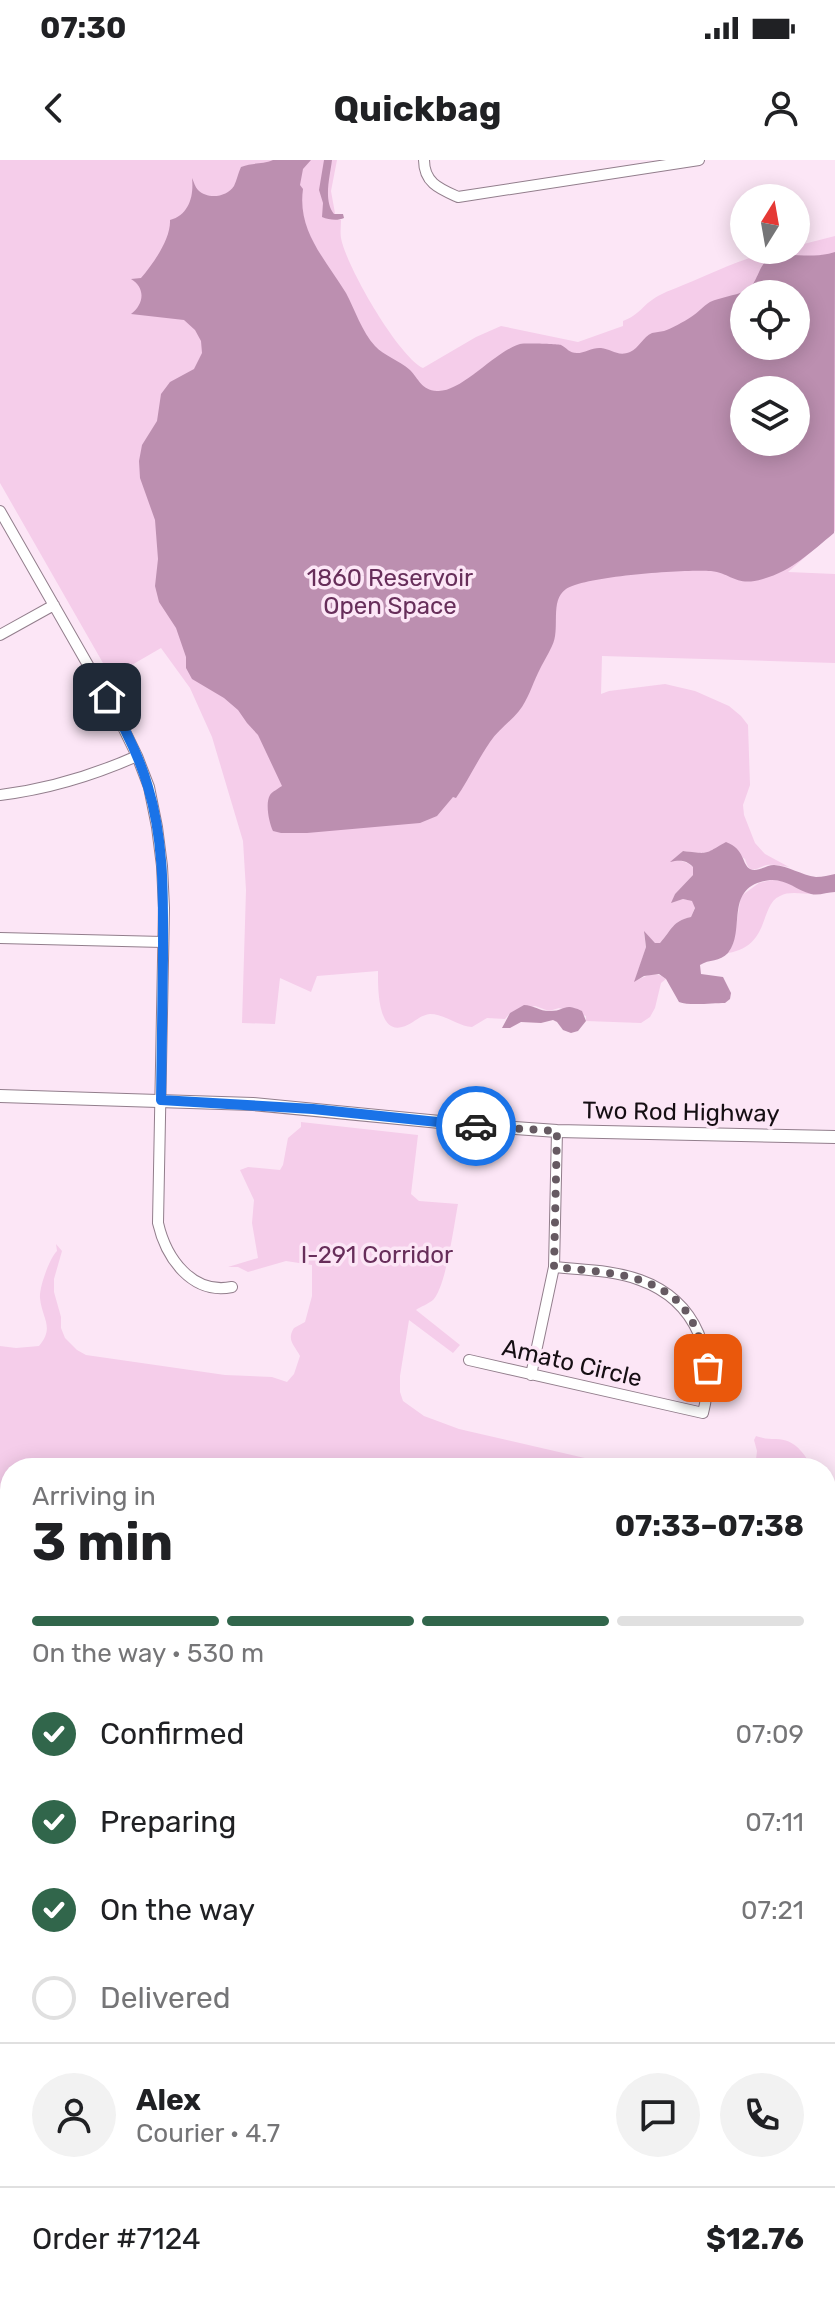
<!DOCTYPE html>
<meta charset="utf-8">
<style>
:root{--surface:#fff;--page:#f2f2f2;--text:#202124;--muted:#757577;--line:#e0e0e0;--accent:#31664b}
body{margin:0;font-family:Rubik,sans-serif;background:var(--page);color:var(--text);height:100vh;display:flex;flex-direction:column;font-size:30px;white-space:nowrap}
*{box-sizing:border-box;margin:0}
p{font-size:26px;color:var(--muted)}
.icon{flex:none;width:44px;height:44px;fill:none;stroke:currentColor;stroke-width:2;stroke-linecap:round;stroke-linejoin:round}
.map{position:relative;flex:1;overflow:hidden}
.drawer{position:absolute;left:0px;top:1298px;width:836px;height:850px;display:flex;flex-direction:column;background:var(--surface);border-radius:32px 32px 0 0;box-shadow:0 4px 20px #0003}
.drawer>*{flex:none}
.needle{width:52px;rotate:11deg}
.buttons{position:absolute;left:730px;top:24px;display:grid;gap:16px}
.buttons a{display:grid;place-items:center;width:80px;height:80px;border-radius:50%;background:var(--surface);box-shadow:0 4px 20px #0003;font-size:40px}
.pin{position:absolute;display:grid;place-items:center;width:68px;height:68px;color:#fff;margin:-34px;border-radius:16px;box-shadow:0 4px 12px #0006}
.courier{position:absolute;display:grid;place-items:center;width:80px;height:80px;margin:-40px;border:6px solid #1a73e8;border-radius:50%;background:#fff;color:#222;box-shadow:0 2px 10px #0007}
.summary em{font-style:normal;font-weight:700}
.summary div{display:flex;flex-direction:column-reverse}
.summary{display:flex;align-items:center;justify-content:space-between;height:136px;padding:0 32px}
h1{font-size:52px;font-weight:700;line-height:60px}
.bar{display:grid;grid-template-columns:repeat(4,1fr);gap:12px 8px;align-content:center;height:96px;padding:0 32px}
.bar i{height:10px;border-radius:6px;background:var(--line)}
.bar .current{background:var(--accent)}
.bar p{grid-column:span 4}
.line{display:flex;align-items:center;gap:20px;padding:0 32px;border-top:2px solid var(--line)}
.line div{flex:1}
.round{display:grid;place-items:center;flex:none;width:84px;height:84px;border-radius:42px;background:var(--page)}
ol{padding:0 32px;list-style:none}
li{display:flex;align-items:center;gap:24px;height:88px}
li p{margin-inline-start:auto}
li .icon{padding:8px;border-radius:50%;background:var(--accent);color:#fff;stroke-width:4}
li:last-child{color:var(--muted)}
li i{width:44px;height:44px;border:4px solid var(--line);border-radius:50%}
.status{display:flex;justify-content:space-between;align-items:center;height:56px;padding:0 40px;background:var(--surface);direction:ltr}
.status svg{height:22px;fill:currentColor}
header{display:flex;justify-content:space-between;align-items:center;height:104px;padding:0 32px;background:var(--surface);font-size:36px;font-weight:700}
.map>svg:first-child{display:block}
.green{fill:#f5cdea;fill-rule:evenodd}
.water{fill:#bc8fb0;fill-rule:evenodd}
.lines{fill:none;stroke-linecap:round;stroke-linejoin:round}
.minor-casing{stroke:#927e8c;stroke-width:12}
.tertiary-casing{stroke:#927e8c;stroke-width:14}
.minor{stroke:#fff;stroke-width:10}
.tertiary{stroke:#fff;stroke-width:12}
.done{stroke:#665a62;stroke-width:8;stroke-dasharray:0 14.4}
.route{stroke:#1a73e8;stroke-width:10}
.labels{text-anchor:middle;stroke-width:7;stroke-linejoin:round;paint-order:stroke}
.park-label{font-size:24px;fill:#672e5a;stroke:#fce6f6}
.street-label{font-size:24px;fill:#150e13;stroke:#fce6f6}
</style>
<div class="status"><b>07:30</b><svg viewBox="0 0 49 12"><path d="M0 12V9h3v3zM5 12V6h3v6zM10 12V3h3v9zM15 12V0h3v12zM26 1h20v11H26zM47 4h2v5h-2z"/></svg></div>
<header><svg class="icon" aria-label="back" viewBox="0 0 24 24"><path d="M15 5l-7 7 7 7"/></svg>Quickbag<svg class="icon" aria-label="person" viewBox="0 0 24 24"><circle cx="12" cy="8" r="4"/><path d="M4 21q1-7 8-7t8 7"/></svg></header>
<div class="map">
<svg width="835" height="2147" viewBox="0 0 835 2147">
<rect width="100%" height="100%" fill="#fce6f6"/>
<path class="green" d="M0 0H337L331 31 336 59 341 60C341 66 340 72 341 78 346 106 398 196 423 208L476 177 501 166 578 182 623 166V161C640 155 642 145 658 136 669 130 682 126 693 121 726 107 760 90 796 90V86L835 76V371L788 412 835 414V503L602 496 601 534 609 531 665 524 695 531 729 546 741 556 748 565 750 625 743 645 744 655 755 683 765 694 789 707C782 706 774 704 767 705 755 708 750 716 745 699L721 685C708 696 699 693 683 691L672 701C681 700 686 701 693 707V715L675 734 672 742 683 739 693 741 695 747 691 757C672 761 672 770 660 783H655L644 773 646 787 635 821C647 816 654 810 666 819L661 823 655 848 650 857 641 863 586 861V856L559 848 549 851 535 846 510 853 505 859 487 858 472 867C457 866 445 854 430 854 419 855 412 865 402 867 377 874 378 825 378 811L317 816 311 832 280 818 275 864 242 863 246 730 243 681 212 577 190 528 161 488 111 517 0 323ZM744 134H796V186H744ZM744 230H796V282H744Z
M771 720 783 721 811 734C802 734 789 731 780 736 759 745 771 786 728 793L733 784 741 736 759 723Z
M301 962 418 975 411 1034 419 1041 458 1044C454 1065 446 1127 433 1140 428 1144 420 1147 416 1150L460 1185 453 1193 409 1160 400 1216V1232L403 1241 424 1256 459 1269 628 1308H10V1364L0 1362V1186L16 1188 39 1186C55 1167 42 1159 40 1138 39 1128 49 1099 57 1091L56 1084 62 1091 54 1119V1132L61 1157V1168L65 1178 77 1190 86 1195 225 1215 272 1217 287 1222 294 1214 300 1196C295 1186 286 1180 294 1168L305 1162 312 1136V1105L286 1101 248 1112 238 1107H228L258 1098 252 1063 254 1040 240 1010 248 1007 280 1010 283 1005 288 978 301 967Z
M756 1276C765 1279 768 1279 776 1279 795 1279 805 1294 812 1308H755L757 1291 754 1280Z
M10 1509V1766L0 1762V1511Z"/>
<path class="water" d="M273 0H311L303 9 300 25 303 29C297 71 326 100 346 133 355 150 362 172 375 186 384 196 399 200 410 210 419 219 421 230 437 231 461 233 494 192 520 184 525 183 558 184 561 185 567 188 569 193 577 193 585 193 593 187 601 188 611 189 618 197 630 192 639 188 643 177 652 173 656 172 660 172 664 171 673 168 683 162 691 157 698 153 703 146 710 142 721 137 734 136 745 131 759 124 757 105 770 98 784 91 813 100 835 92L834 373C812 391 792 411 763 419 736 427 733 414 711 411 686 409 585 416 566 429 549 441 561 469 552 486 548 495 542 504 538 513 532 525 528 540 519 551 510 562 498 570 490 582 477 601 468 621 456 638L453 637 437 656 420 663 307 673H281L273 671C269 663 265 643 270 635 272 632 279 628 282 626L258 575 247 563 238 550 224 538 192 519 186 508V497L176 468 159 442 155 426 158 399 155 360 140 318 139 301 142 285 157 261 161 234 170 222 194 209 202 193 201 181 195 170 184 160 131 154C144 144 146 128 131 119L141 118C153 104 171 79 170 60 189 55 194 36 192 18 194 22 195 27 198 30 208 40 227 37 234 26 237 20 238 13 241 7 253 2 262 5 273 0ZM796 134V186H744V134ZM744 230H796V282H744Z
M324 0H332C330 17 323 40 334 54H343L344 58C338 61 329 60 322 57L323 43 319 30Z
M726 682C745 689 742 705 750 709 757 713 766 705 774 705 789 706 801 715 816 717 823 717 829 715 835 714V732C827 732 819 736 811 734 796 730 787 719 770 720 722 726 747 770 728 793 720 802 709 799 700 805L701 814 723 817 731 833 730 839 725 843C713 843 689 846 679 842L666 819 659 814 644 816 634 822 646 787 644 771 655 783H660C672 770 672 761 691 757L695 748 692 741 683 739 671 743 675 734 693 715V707C686 700 680 700 670 702L683 691C709 694 703 695 726 682Z
M524 845C533 845 542 852 550 851 566 851 563 842 582 851L586 861 578 871 571 873 563 870 557 862 553 860 541 863 521 862 510 868H502L510 853Z"/>
<g class="lines">
<g class="minor-casing">
<path id="minor" d="M424 0C424 23 440 29 458 37L699 0
M0 351 120 561 137 596 149 627 157 667 162 706 164 748 158 1063C166 1098 192 1135 232 1127
M0 475 54 445
M0 635C49 629 92 616 137 596
M0 778 163 782
M469 1200 703 1253C717 1197 698 1141 640 1120 613 1110 583 1110 554 1107
M531 1215 554 1107 557 971
M826 1385 835 1388
M0 1422 10 1423
M826 1645H835
M0 1887 10 1896
M0 1987 10 1972
M826 2109 835 2111
M0 2128 16 2147
M287 2147 288 2138
M483 2147 493 2138"/>
</g>
<g class="tertiary-casing">
<path id="tertiary" d="M0 936 253 944 471 965 557 971 835 977"/>
</g>
<use href="#minor" class="minor"/>
<use href="#tertiary" class="tertiary"/>
</g>
<g class="lines">
<path class="done" d="M476 966 557 971 554 1107C599 1112 663 1112 689 1156 699 1172 703 1190 708 1208"/>
<path class="route" d="M107 537C124 566 139 595 148 627 165 683 163 741 163 798 162 846 162 893 161 940L313 949 476 966"/>
</g>
<g class="labels">
<g class="park-label">
<text x="390" y="426">1860 Reservoir<tspan x="390" dy="28">Open Space</tspan></text>
<text x="377" y="1103">I-291 Corridor</text>
</g>
<g class="street-label">
<text transform="translate(681 952) rotate(1)" y="8">Two Rod Highway</text>
<text transform="translate(572 1203) rotate(13)" y="8">Amato Circle</text>
</g>
</g>
</svg>
<div class="buttons">
<a><svg class="needle" viewBox="-14 -14 28 28"><path d="M0-13l5 13h-10z" fill="#e53935"/><path d="M0 13l5-13h-10z" fill="#757577"/></svg></a>
<a><svg class="icon" aria-label="locate" viewBox="0 0 24 24"><circle cx="12" cy="12" r="6"/><path d="M12 2v4M12 18v4M2 12h4M18 12h4"/></svg></a>
<a><svg class="icon" aria-label="layers" viewBox="0 0 24 24"><path d="M12 4l9 5-9 5-9-5zM3 14l9 5 9-5"/></svg></a>
</div>
<div class="pin" style="left:708px;top:1208px;background:#ea580c"><svg class="icon" aria-label="bag" viewBox="0 0 24 24"><path d="M5 8h14l-1 12H6zM9 8a3 3 0 0 1 6 0"/></svg></div>
<div class="pin" style="left:107px;top:537px;background:#1f2937"><svg class="icon" aria-label="home" viewBox="0 0 24 24"><path d="M3 11l9-7 9 7M6 9v11h12V9"/></svg></div>
<div class="courier" style="left:476px;top:966px"><svg class="icon" aria-label="car" viewBox="0 0 24 24"><path d="M5 17H2v-5l4-1 3-4h7l3 4 3 1v5h-3M9 17h6M6 11h13"/><circle cx="7" cy="17" r="2"/><circle cx="17" cy="17" r="2"/></svg></div>
<section class="drawer">
<div class="summary"><div><h1>3 min</h1><p>Arriving in</p></div><em>07:33–07:38</em></div>
<div class="bar"><i class="current"></i><i class="current"></i><i class="current"></i><i></i><p>On the way · 530 m</p></div>
<ol>
<li><svg class="icon" aria-label="check" viewBox="0 0 24 24"><path d="M5 12l5 5 9-10"/></svg>Confirmed<p>07:09</p></li>
<li><svg class="icon" aria-label="check" viewBox="0 0 24 24"><path d="M5 12l5 5 9-10"/></svg>Preparing<p>07:11</p></li>
<li><svg class="icon" aria-label="check" viewBox="0 0 24 24"><path d="M5 12l5 5 9-10"/></svg>On the way<p>07:21</p></li>
<li><i></i>Delivered</li>
</ol>
<div class="line" style="height:144px"><a class="round"><svg class="icon" aria-label="person" viewBox="0 0 24 24"><circle cx="12" cy="8" r="4"/><path d="M4 21q1-7 8-7t8 7"/></svg></a><div><b>Alex</b><p>Courier · 4.7</p></div><a class="round"><svg class="icon" aria-label="chat" viewBox="0 0 24 24"><path d="M4 5h16v11H9l-5 4z"/></svg></a><a class="round"><svg class="icon" aria-label="phone" viewBox="0 0 24 24"><path d="M5 4h4l2 5-3 2q2 4 5 5l2-3 5 2v4C11 20 4 13 5 4z"/></svg></a></div>
<div class="line" style="height:104px"><div>Order #7124</div><b>$12.76</b></div>
</section>
</div>
